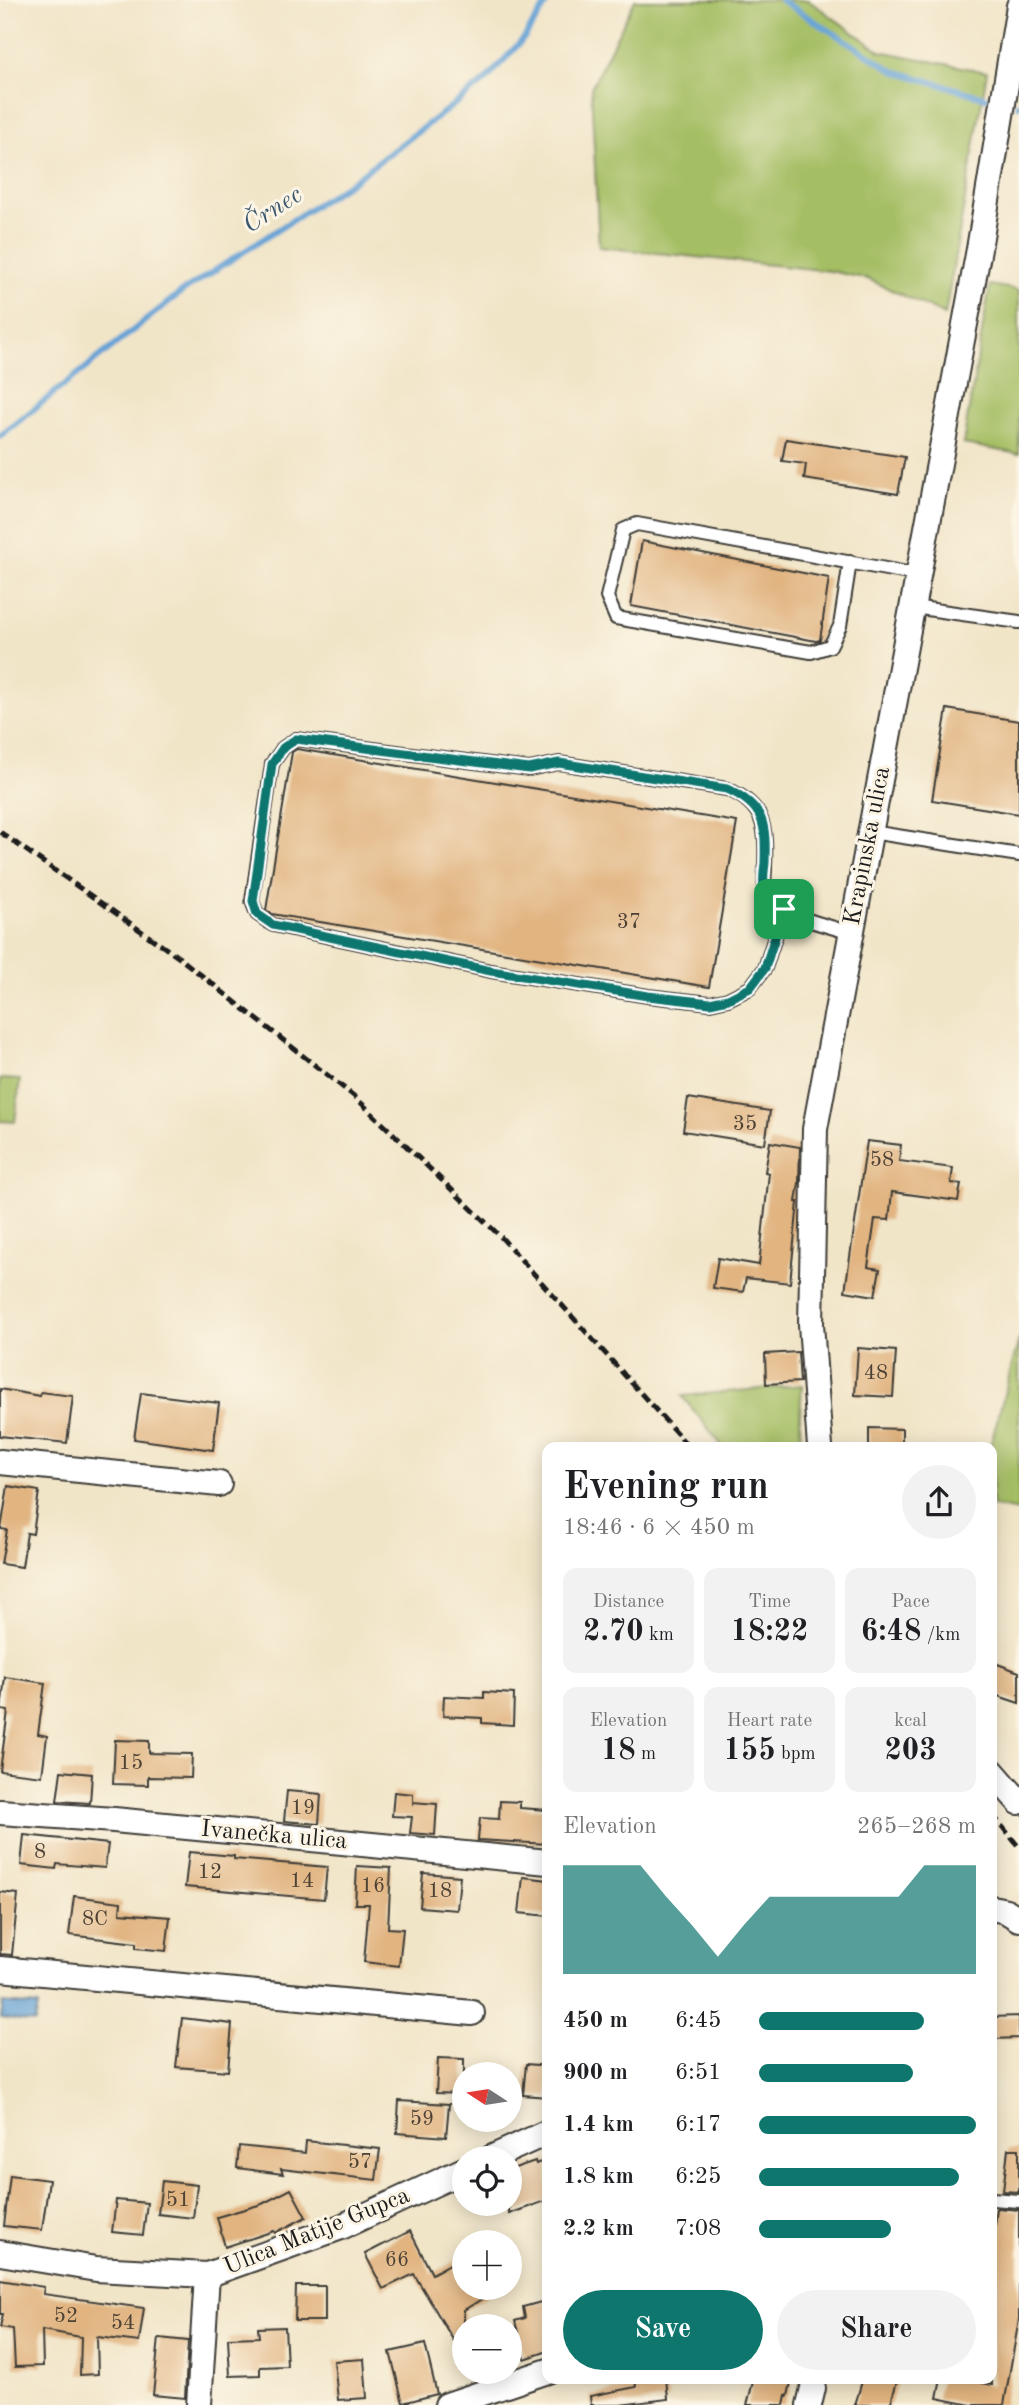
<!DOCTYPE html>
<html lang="en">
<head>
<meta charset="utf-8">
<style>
  body { margin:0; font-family:"Old Standard TT",serif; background:#f2f2f2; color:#202124; height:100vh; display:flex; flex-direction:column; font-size:26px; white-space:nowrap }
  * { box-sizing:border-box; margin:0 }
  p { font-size:23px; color:#757577 }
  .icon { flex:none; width:38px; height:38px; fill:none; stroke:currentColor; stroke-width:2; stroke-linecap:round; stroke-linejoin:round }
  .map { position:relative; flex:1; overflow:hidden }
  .sheet { position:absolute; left:542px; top:1442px; width:455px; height:942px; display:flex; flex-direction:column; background:#fff; border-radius:14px; box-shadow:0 4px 18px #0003 }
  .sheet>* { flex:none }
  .needle { width:46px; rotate:282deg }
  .tools { position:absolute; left:452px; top:2062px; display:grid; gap:14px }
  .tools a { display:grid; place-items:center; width:70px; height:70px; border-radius:50%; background:#fff; box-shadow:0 4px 18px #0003; font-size:35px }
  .pin { position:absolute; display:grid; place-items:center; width:60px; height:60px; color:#fff; margin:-30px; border-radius:14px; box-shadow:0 4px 10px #0006 }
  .round { display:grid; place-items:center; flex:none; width:74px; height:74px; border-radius:37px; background:#f2f2f2 }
  .overview { display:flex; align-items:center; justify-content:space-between; height:119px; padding:0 21px }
  h1 { font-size:38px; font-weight:800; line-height:52px }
  .stats { display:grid; grid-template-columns:repeat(3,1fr); gap:10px; height:119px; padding:7px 21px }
  .stats div { display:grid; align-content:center; border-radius:14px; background:#f2f2f2; text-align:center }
  .stats b { font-size:30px; font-weight:800 }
  .stats small { font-size:19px; font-weight:400 }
  .stats p { font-size:19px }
  .chart { height:196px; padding:14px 21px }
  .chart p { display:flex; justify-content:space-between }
  .chart svg { width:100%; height:126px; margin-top:7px; fill:#0f766e; opacity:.7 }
  .cta { display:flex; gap:14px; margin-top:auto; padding:14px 21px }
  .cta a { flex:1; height:80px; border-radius:42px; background:#0f766e; color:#fff; font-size:28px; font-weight:800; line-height:80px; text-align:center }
  .cta a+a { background:#f2f2f2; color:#202124 }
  ul { padding:0 21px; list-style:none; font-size:23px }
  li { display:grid; grid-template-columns:112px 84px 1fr; align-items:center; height:52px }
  li i { height:18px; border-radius:9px; background:#0f766e }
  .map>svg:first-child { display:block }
</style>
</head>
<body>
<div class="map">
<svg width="1019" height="2405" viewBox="0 0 1019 2405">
  <rect width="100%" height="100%" fill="#fcf5e5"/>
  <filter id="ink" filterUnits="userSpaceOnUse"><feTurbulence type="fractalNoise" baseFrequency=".0143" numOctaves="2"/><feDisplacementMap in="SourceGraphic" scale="14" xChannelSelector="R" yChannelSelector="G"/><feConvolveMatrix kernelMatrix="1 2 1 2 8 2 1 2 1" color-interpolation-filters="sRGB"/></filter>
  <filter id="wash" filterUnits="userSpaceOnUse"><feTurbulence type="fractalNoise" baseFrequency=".00686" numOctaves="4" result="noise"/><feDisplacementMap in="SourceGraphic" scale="28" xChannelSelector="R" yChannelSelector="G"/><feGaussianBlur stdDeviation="1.57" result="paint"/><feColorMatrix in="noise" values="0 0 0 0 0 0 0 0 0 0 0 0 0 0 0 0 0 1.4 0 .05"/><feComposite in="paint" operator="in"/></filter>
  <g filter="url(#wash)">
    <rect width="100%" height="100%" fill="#f1e5c8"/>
    <g fill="#a4be64" stroke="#606d40" stroke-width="2">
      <polygon points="635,0 808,0 880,51 987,72 945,315 868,279 830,271 599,247 591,88"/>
      <polygon points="990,285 1019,290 1019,454 963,444"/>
      <polygon points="0,1079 20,1080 15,1122 0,1121"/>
      <polygon points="1019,1339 1019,1511 992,1506 992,1447 990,1447"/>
      <polygon points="802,1385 800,1417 801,1447 723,1447 682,1396"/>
    </g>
    <polygon fill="#64a1d5" stroke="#405e78" stroke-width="2" points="3,2003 38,2006 35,2023 1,2018"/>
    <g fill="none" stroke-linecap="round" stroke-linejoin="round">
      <g stroke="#64a1d5" stroke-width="6">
        <polyline points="781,0 894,71 987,98"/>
        <polyline points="1018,105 1019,105"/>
        <polyline points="0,436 180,293 350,183 485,81 524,38 549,0"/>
      </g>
    </g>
    <g id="blocks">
      <g fill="#e1b480">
        <polygon points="786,439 905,457 898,494 804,479 806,464 782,461"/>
        <polygon points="642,541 829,578 820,640 816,641 631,606"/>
        <polygon points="947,709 1019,721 1019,814 932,800"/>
        <polygon points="297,749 737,822 709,987 272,914 266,910 292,752"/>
        <polygon points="688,1098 770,1111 765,1144 683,1131"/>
        <polygon points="867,1141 901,1145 899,1161 953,1168 951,1183 961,1184 958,1201 892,1192 889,1220 875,1219 868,1267 880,1269 875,1296 845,1291"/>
        <polygon points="770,1142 800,1147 799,1183 796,1202 798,1202 790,1283 746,1278 743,1292 713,1288 718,1258 759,1265 769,1173 765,1172"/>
        <polygon points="858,1348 896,1351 893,1397 855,1395"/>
        <polygon points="798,1352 800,1382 766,1384 765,1354"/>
        <polygon points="0,1389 40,1396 41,1392 73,1396 67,1443 0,1436"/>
        <polygon points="141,1393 219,1403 213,1450 134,1439"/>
        <polygon points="869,1428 902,1429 902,1447 869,1447"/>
        <polygon points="8,1486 39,1491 33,1534 27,1533 22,1567 1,1564 7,1530 1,1529"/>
        <polygon points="992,1662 1019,1672 1019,1703 992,1694"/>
        <polygon points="5,1677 45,1683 38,1734 47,1736 42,1776 0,1771 8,1711 1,1710"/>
        <polygon points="484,1692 514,1694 513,1725 482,1723 482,1718 443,1716 444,1696 484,1698"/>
        <polygon points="115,1740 149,1741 149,1753 192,1754 191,1778 148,1777 148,1785 113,1784"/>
        <polygon points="61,1771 92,1774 90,1803 57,1801"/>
        <polygon points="287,1791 321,1794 319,1824 284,1821"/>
        <polygon points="394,1792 413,1794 413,1806 413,1802 437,1804 435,1835 410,1833 412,1817 392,1816"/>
        <polygon points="500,1801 520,1802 520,1808 548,1810 548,1844 478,1840 480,1818 499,1819"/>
        <polygon points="24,1835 108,1844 105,1868 57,1864 56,1869 21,1865"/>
        <polygon points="189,1852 234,1856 234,1859 327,1867 324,1899 185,1887"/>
        <polygon points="357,1866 391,1868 388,1928 403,1929 399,1966 364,1962 369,1904 355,1904"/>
        <polygon points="423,1873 460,1876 457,1910 420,1907"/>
        <polygon points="523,1877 548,1880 548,1916 519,1913"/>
        <polygon points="0,1892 18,1894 12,1955 0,1954"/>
        <polygon points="74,1896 121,1902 120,1913 170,1917 166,1951 136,1948 136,1943 69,1935"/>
        <polygon points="1019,2016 1019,2038 992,2039 992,2017"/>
        <polygon points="182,2018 232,2024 228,2071 176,2067"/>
        <polygon points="438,2058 464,2059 464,2094 436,2093"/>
        <polygon points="526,2064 548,2066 548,2097 523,2095"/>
        <polygon points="399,2101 449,2104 446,2137 397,2133"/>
        <polygon points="306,2141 380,2149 376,2180 281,2169 283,2174 237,2168 239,2146 305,2153"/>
        <polygon points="1008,2149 1019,2149 1019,2192 1003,2191"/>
        <polygon points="548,2159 548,2200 509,2214 509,2170 535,2161 536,2164"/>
        <polygon points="10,2175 49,2180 42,2230 4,2226"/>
        <polygon points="162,2181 197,2185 193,2218 158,2214"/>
        <polygon points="291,2189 306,2217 275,2233 274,2231 225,2247 217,2217 262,2204"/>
        <polygon points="116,2200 147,2203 143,2235 112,2232"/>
        <polygon points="997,2208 1019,2210 1019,2319 1004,2405 971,2405 937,2398 941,2378 960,2378 992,2385 992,2252"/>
        <polygon points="410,2231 432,2274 464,2256 464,2287 501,2287 464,2310 464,2358 414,2274 383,2289 365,2254"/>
        <polygon points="0,2280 44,2287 43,2294 144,2308 139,2342 97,2337 98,2374 80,2375 81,2337 42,2330 43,2366 15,2367 13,2329 0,2327 3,2314 0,2314"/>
        <polygon points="296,2286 325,2286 325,2321 295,2321"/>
        <polygon points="548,2300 548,2351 525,2359 515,2321 525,2318 523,2307"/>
        <polygon points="285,2327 287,2366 260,2367 260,2375 230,2376 228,2338 259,2337 258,2328"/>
        <polygon points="159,2338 188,2341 185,2398 153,2395"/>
        <polygon points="425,2344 437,2394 403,2403 390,2352"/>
        <polygon points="364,2359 367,2398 338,2400 334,2361"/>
        <polygon points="635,2378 666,2378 668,2399 620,2405 591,2405 590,2396 636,2387"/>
        <polygon points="754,2378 792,2378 788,2396 786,2395 784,2405 747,2405"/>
        <polygon points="863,2378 898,2378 890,2405 855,2405"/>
      </g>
    </g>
  </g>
  <g filter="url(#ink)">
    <use href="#blocks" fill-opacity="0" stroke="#3c3a36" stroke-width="2"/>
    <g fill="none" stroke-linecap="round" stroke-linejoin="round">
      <g stroke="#3c3a36" stroke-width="16">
        <g id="lane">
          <polyline points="850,562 840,626 830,646 811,652 616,618 607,597 623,530 637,524 919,575"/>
          <polyline points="913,607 1019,622"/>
          <polyline points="871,832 1019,855"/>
          <path d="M784,909L765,968L750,988L728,999L710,1003L648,996L491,971L273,925L257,914L252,901L272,764L283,748L296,739L529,769L559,763L727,789C767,806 766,829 765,869C764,881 763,890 772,899C792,919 825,925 852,933"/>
          <polyline points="992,2199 1019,2201"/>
        </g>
      </g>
      <g stroke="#3c3a36" stroke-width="28">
        <g id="street">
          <polyline points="820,1447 811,1324 815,1129 979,249 1019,6"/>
          <polyline points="0,1462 219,1484"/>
          <polyline points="992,1771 1019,1802"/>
          <polyline points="0,1812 114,1820 548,1862"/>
          <polyline points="992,1908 1006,1911 1019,1919"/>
          <polyline points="0,1969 472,2013"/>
          <polyline points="491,2158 548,2132"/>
          <polyline points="0,2253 96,2269 207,2275 341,2227 464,2170"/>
          <polyline points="199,2405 207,2275"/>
          <polyline points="447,2405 548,2371"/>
          <polyline points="809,2405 813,2388"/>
        </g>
      </g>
      <use href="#lane" stroke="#fff" stroke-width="12"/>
      <use href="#street" stroke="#fff" stroke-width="24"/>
      <g stroke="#1c1c1c" stroke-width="5" stroke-dasharray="10 5" stroke-linecap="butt">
        <polyline points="0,832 181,959 355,1097 500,1236 689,1447"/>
        <polyline points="992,1814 1019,1847"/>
      </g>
    </g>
  </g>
  <g fill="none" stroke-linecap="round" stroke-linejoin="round" filter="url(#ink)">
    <g stroke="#fff" stroke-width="14">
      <path id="route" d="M296,739L529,769L559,763L727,789C765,806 766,824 765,863C764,872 762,883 765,890C769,899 777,903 784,909L765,968L750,988L728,999L710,1003L648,996L491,971L273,925L257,914L253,901L272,764L283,748Z"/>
    </g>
    <use href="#route" stroke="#0f766e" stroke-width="9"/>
  </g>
  <g text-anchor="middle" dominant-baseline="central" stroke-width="6" stroke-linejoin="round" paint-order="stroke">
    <g font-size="21" fill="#4d4235">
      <text x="629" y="922">37</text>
      <text x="745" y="1124">35</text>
      <text x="882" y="1160">58</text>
      <text x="876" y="1373">48</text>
      <text x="131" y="1763">15</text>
      <text x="303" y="1808">19</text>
      <text x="40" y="1852">8</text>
      <text x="210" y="1872">12</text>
      <text x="302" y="1881">14</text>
      <text x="373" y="1886">16</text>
      <text x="440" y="1891">18</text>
      <text x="95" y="1919">8C</text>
      <text x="422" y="2119">59</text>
      <text x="360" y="2162">57</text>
      <text x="178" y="2200">51</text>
      <text x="397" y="2260">66</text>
      <text x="66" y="2316">52</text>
      <text x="123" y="2323">54</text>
    </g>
    <g font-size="24" fill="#1c1c1c" stroke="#fcf5e5">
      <text transform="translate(868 846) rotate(-79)">Krapinska ulica</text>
      <text transform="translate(274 1836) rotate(5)">Ivanečka ulica</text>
      <text transform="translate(317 2232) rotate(-22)">Ulica Matije Gupca</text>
    </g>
    <g font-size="26" font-style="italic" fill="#3c586f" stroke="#fcf5e5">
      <text transform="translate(273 210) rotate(-33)">Črnec</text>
    </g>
  </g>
</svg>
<div class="tools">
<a><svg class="needle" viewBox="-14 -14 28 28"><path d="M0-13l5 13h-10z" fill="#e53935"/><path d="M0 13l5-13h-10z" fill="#757577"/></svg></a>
<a><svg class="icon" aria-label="locate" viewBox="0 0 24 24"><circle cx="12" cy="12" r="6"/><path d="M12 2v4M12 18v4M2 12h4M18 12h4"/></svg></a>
<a>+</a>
<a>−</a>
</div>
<div class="pin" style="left:784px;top:909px;background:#1e9e55"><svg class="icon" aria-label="arrive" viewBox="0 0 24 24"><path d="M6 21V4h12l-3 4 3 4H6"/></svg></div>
<section class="sheet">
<div class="overview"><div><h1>Evening run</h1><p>18:46 · 6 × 450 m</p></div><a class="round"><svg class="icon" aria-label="share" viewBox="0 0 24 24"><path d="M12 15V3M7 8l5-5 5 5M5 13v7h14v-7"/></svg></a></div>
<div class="stats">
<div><p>Distance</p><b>2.70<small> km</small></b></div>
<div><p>Time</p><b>18:22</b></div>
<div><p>Pace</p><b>6:48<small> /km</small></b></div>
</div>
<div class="stats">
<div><p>Elevation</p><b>18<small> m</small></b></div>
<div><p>Heart rate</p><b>155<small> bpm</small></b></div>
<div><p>kcal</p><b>203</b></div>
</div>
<div class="chart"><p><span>Elevation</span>265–268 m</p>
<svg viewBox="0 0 160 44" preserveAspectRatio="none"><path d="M0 44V6L10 6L20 6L30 6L40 17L50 27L60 38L70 27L80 17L90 17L100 17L110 17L120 17L130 17L140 6L150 6L160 6V44z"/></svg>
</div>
<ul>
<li><b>450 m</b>6:45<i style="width:76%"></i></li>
<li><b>900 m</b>6:51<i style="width:71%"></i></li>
<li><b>1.4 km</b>6:17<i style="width:100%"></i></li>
<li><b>1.8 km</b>6:25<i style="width:92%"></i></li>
<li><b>2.2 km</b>7:08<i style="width:61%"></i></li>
</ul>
<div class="cta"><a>Save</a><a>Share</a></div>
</section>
</div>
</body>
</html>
